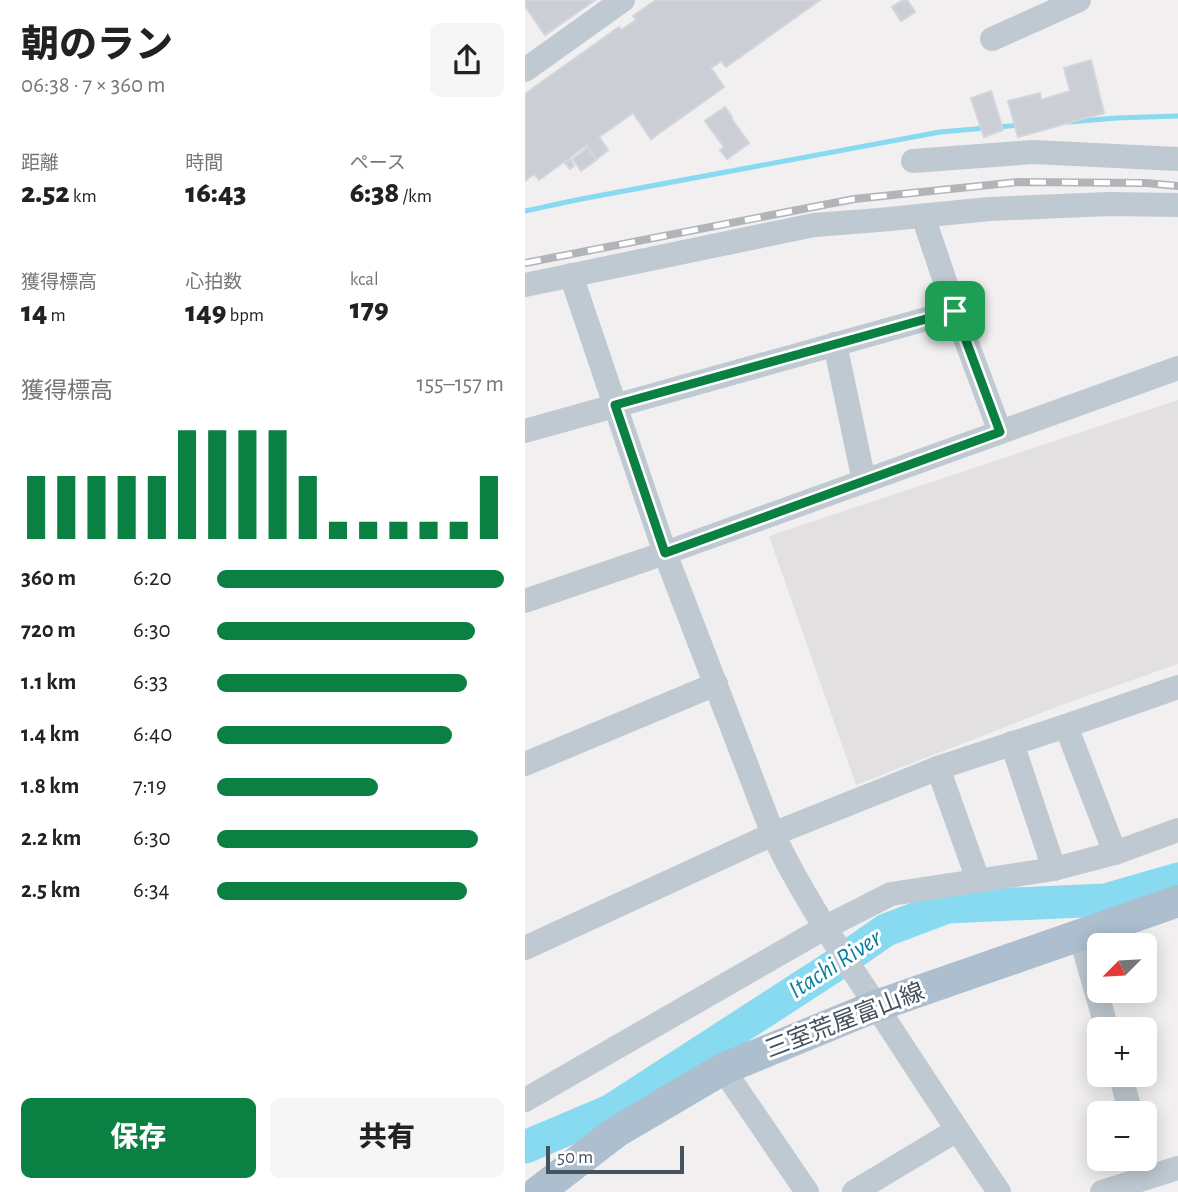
<!DOCTYPE html>
<html lang="ja">
<head>
<meta charset="utf-8">
<style>
  body { margin:0; font-family:"Alegreya Sans","Noto Sans JP",sans-serif; background:#f6f6f6; color:#222; height:100vh; display:flex; flex-direction:column; font-size:26px; white-space:nowrap }
  * { box-sizing:border-box; margin:0 }
  p { font-size:23px; color:#767676 }
  .icon { flex:none; width:38px; height:38px; fill:none; stroke:currentColor; stroke-width:2; stroke-linecap:round; stroke-linejoin:round }
  .map { position:relative; flex:1; overflow:hidden }
  .panel { display:flex; flex-direction:column; background:#fff; width:525px }
  .panel>* { flex:none }
  .needle { width:46px; rotate:246deg }
  .fabs { position:absolute; left:562px; top:933px; display:grid; gap:14px }
  .fabs a { display:grid; place-items:center; width:70px; height:70px; border-radius:10px; background:#fff; box-shadow:0 4px 18px #0003; font-size:35px }
  .scale { position:absolute; left:21px; bottom:18px; width:138px; box-sizing:border-box; padding-left:7px; border:4px solid #46525d; border-top:0; font-size:19px; line-height:24px; white-space:nowrap; color:#46525d; -webkit-text-stroke:5px #fff; paint-order:stroke }
  .pin { position:absolute; display:grid; place-items:center; width:60px; height:60px; color:#fff; margin:-30px; border-radius:14px; box-shadow:0 4px 10px #0006 }
  .round { display:grid; place-items:center; flex:none; width:74px; height:74px; border-radius:10px; background:#f6f6f6 }
  .summary { display:flex; align-items:center; justify-content:space-between; height:119px; padding:0 21px }
  h1 { font-size:38px; font-weight:800; line-height:52px }
  .figures { display:grid; grid-template-columns:repeat(3,1fr); gap:10px; height:119px; padding:7px 21px }
  .figures div { display:grid; align-content:center }
  .figures b { font-size:30px; font-weight:800 }
  .figures small { font-size:19px; font-weight:400 }
  .figures p { font-size:19px }
  .chart { height:196px; padding:14px 21px }
  .chart p { display:flex; justify-content:space-between }
  .chart svg { width:100%; height:126px; margin-top:7px; stroke:#0b8043; stroke-width:6 }
  .button { display:flex; gap:14px; margin-top:auto; padding:14px 21px }
  .button a { flex:1; height:80px; border-radius:10px; background:#0b8043; color:#fff; font-size:28px; font-weight:800; line-height:80px; text-align:center }
  .button a+a { background:#f6f6f6; color:#222 }
  ul { padding:0 21px; list-style:none; font-size:23px }
  li { display:grid; grid-template-columns:112px 84px 1fr; align-items:center; height:52px }
  li i { height:18px; border-radius:9px; background:#0b8043 }
  main { display:flex; flex:1; min-height:0 }
  .map>svg:first-child { display:block }
</style>
</head>
<body>
<main>
<section class="panel">
<div class="summary"><div><h1>朝のラン</h1><p>06:38 · 7 × 360 m</p></div><a class="round"><svg class="icon" aria-label="share" viewBox="0 0 24 24"><path d="M12 15V3M7 8l5-5 5 5M5 13v7h14v-7"/></svg></a></div>
<div class="figures">
<div><p>距離</p><b>2.52<small> km</small></b></div>
<div><p>時間</p><b>16:43</b></div>
<div><p>ペース</p><b>6:38<small> /km</small></b></div>
</div>
<div class="figures">
<div><p>獲得標高</p><b>14<small> m</small></b></div>
<div><p>心拍数</p><b>149<small> bpm</small></b></div>
<div><p>kcal</p><b>179</b></div>
</div>
<div class="chart"><p><span>獲得標高</span>155–157 m</p>
<svg viewBox="0 0 160 44" preserveAspectRatio="none"><path d="M5 44V22M15 44V22M25 44V22M35 44V22M45 44V22M55 44V6M65 44V6M75 44V6M85 44V6M95 44V22M105 44V38M115 44V38M125 44V38M135 44V38M145 44V38M155 44V22"/></svg>
</div>
<ul>
<li><b>360 m</b>6:20<i style="width:100%"></i></li>
<li><b>720 m</b>6:30<i style="width:90%"></i></li>
<li><b>1.1 km</b>6:33<i style="width:87%"></i></li>
<li><b>1.4 km</b>6:40<i style="width:82%"></i></li>
<li><b>1.8 km</b>7:19<i style="width:56%"></i></li>
<li><b>2.2 km</b>6:30<i style="width:91%"></i></li>
<li><b>2.5 km</b>6:34<i style="width:87%"></i></li>
</ul>
<div class="button"><a>保存</a><a>共有</a></div>
</section>
<div class="map">
<svg width="653" height="1192" viewBox="0 0 653 1192">
  <rect width="100%" height="100%" fill="#f1efef"/>
  <polygon fill="#e2e0e1" points="653,400 653,664 539,704 331,785 244,536"/>
  <g fill="none" stroke-linecap="round" stroke-linejoin="round">
    <g stroke="#87daef" stroke-width="5">
      <polyline points="544,122 591,118 653,116"/>
      <polyline points="471,127 496,125"/>
      <polyline points="0,211 51,200 415,132 461,128"/>
    </g>
    <polyline stroke="#87daef" stroke-width="33" points="0,1147 85,1111 309,966 361,930 422,907 580,900 653,879"/>
  </g>
  <g fill="#cbced4" stroke="#d2d5db" stroke-width="2">
    <polygon points="0,0 70,0 20,35 0,6"/>
    <polygon points="131,0 295,0 201,67 196,61 186,68 199,87 126,139 108,113 74,137 83,150 72,159 62,145 14,180 9,174 0,181 0,94 94,27 96,30 111,20 108,16"/>
    <polygon points="378,0 382,0 390,12 376,21 367,7"/>
    <polygon points="566,60 579,113 493,137 483,101 515,93 516,100 545,91 539,68"/>
    <polygon points="466,91 478,130 459,137 446,98"/>
    <polygon points="200,107 207,117 206,118 224,143 202,159 195,150 199,147 180,121"/>
    <polygon points="62,148 71,160 56,171 48,159"/>
    <polygon points="45,159 49,166 45,169 40,163"/>
  </g>
  <g fill="none" stroke-linecap="round" stroke-linejoin="round">
    <g stroke="#bfc9d1" stroke-width="24">
      <polyline points="467,39 554,0"/>
      <polyline points="0,70 98,0"/>
      <polyline points="388,161 508,152 653,159"/>
      <polyline points="398,216 430,311 475,432"/>
      <path d="M46,275L140,553L248,834C275,891 310,943 344,995C387,1061 430,1127 474,1192"/>
      <polyline points="0,285 289,225 354,220 464,209 584,204 653,205"/>
      <polyline points="310,344 339,481"/>
      <polyline points="0,431 430,311"/>
      <polyline points="0,601 140,553 653,368"/>
      <polyline points="541,726 590,853"/>
      <polyline points="487,743 529,869"/>
      <polyline points="0,764 191,684"/>
      <polyline points="413,768 453,880"/>
      <polyline points="555,935 582,1029"/>
      <polyline points="0,948 248,834 413,768 541,726 653,687"/>
      <polyline points="198,1069 282,1192"/>
      <polyline points="595,1074 606,1113"/>
      <polyline points="0,1100 301,927 366,894 529,869 590,853 653,830"/>
      <polyline points="329,1192 432,1130"/>
      <polyline points="577,1192 653,1168"/>
    </g>
    <polyline stroke="#adbecf" stroke-width="32" points="13,1192 91,1132 198,1069 351,1006 653,901"/>
    <g stroke="#b1b4b9" stroke-width="8">
      <polyline id="rail" points="0,263 329,199 494,182 621,183 653,186"/>
    </g>
    <use href="#rail" stroke="#fff" stroke-width="5" stroke-dasharray="16" stroke-linecap="butt"/>
  </g>
  <g fill="none" stroke-linecap="round" stroke-linejoin="round">
    <g stroke="#fff" stroke-width="14">
      <polygon id="route" points="430,311 475,432 140,553 90,405"/>
    </g>
    <use href="#route" stroke="#0b8043" stroke-width="9"/>
  </g>
  <g text-anchor="middle" dominant-baseline="central" stroke-width="6" stroke-linejoin="round" paint-order="stroke">
    <g font-size="24" fill="#46525d" stroke="#fff">
      <text transform="translate(320 1021) rotate(-21)">三室荒屋富山線</text>
    </g>
    <g font-size="26" font-style="italic" fill="#08809f" stroke="#fff">
      <text transform="translate(310 964) rotate(-33)">Itachi River</text>
    </g>
  </g>
</svg>
<div class="fabs">
<a><svg class="needle" viewBox="-14 -14 28 28"><path d="M0-13l5 13h-10z" fill="#e53935"/><path d="M0 13l5-13h-10z" fill="#767676"/></svg></a>
<a>+</a>
<a>−</a>
</div>
<div class="scale">50 m</div>
<div class="pin" style="left:430px;top:311px;background:#1e9e55"><svg class="icon" aria-label="arrive" viewBox="0 0 24 24"><path d="M6 21V4h12l-3 4 3 4H6"/></svg></div>
</div>
</main>
</body>
</html>
